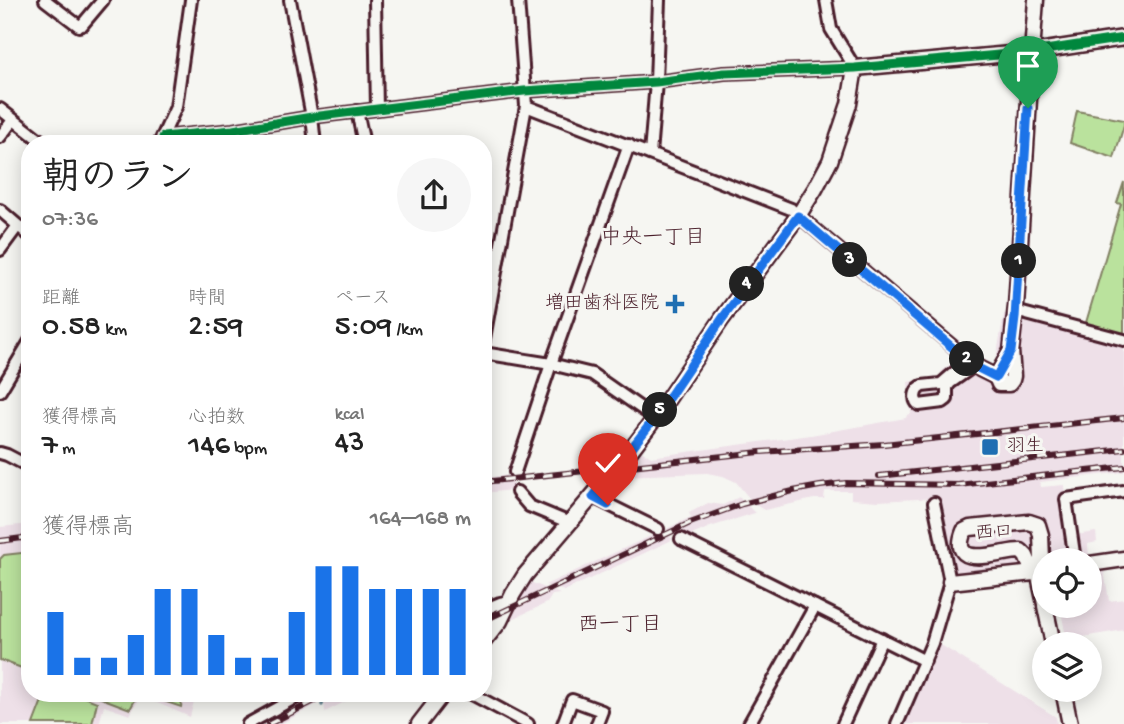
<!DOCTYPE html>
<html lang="ja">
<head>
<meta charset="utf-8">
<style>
  body { margin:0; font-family:"Gochi Hand","Klee One",sans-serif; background:#f6f6f6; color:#222; height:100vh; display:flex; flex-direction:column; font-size:26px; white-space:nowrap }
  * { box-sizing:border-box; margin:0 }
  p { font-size:23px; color:#767676 }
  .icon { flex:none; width:38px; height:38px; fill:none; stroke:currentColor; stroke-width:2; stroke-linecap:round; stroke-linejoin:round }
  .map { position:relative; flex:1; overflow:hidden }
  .side { position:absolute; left:21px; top:135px; width:471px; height:567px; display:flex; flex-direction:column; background:#fff; border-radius:28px; box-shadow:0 4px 18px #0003 }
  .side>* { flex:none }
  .controls { position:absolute; left:1032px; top:548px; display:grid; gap:14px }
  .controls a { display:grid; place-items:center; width:70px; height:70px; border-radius:50%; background:#fff; box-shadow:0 4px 18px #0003; font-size:35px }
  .pin { position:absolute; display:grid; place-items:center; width:60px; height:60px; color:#fff; margin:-72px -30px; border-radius:50% 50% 50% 0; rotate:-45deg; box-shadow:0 0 7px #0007 }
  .pin .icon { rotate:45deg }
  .km { position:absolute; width:35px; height:35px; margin:-18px; border-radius:50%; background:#222; color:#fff; font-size:19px; line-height:35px; text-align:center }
  .round { display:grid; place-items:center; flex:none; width:74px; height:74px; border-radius:37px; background:#f6f6f6 }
  .headline { display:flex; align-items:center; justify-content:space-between; height:119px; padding:0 21px }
  h1 { font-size:38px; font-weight:600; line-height:52px }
  .figures { display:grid; grid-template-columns:repeat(3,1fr); gap:10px; height:119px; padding:7px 21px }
  .figures div { display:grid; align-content:center }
  .figures b { font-size:30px; font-weight:600 }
  .figures small { font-size:19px; font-weight:400 }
  .figures p { font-size:19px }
  .chart { height:196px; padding:14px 21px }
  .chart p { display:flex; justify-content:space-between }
  .chart svg { width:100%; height:126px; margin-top:7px; stroke:#1a73e8; stroke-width:6 }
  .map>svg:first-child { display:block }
</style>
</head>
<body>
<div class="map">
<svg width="1124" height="724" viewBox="0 0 1124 724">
  <rect width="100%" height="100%" fill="#f6f6f2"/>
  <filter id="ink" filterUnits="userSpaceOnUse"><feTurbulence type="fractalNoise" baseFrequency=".0143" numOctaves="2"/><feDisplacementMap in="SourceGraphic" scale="14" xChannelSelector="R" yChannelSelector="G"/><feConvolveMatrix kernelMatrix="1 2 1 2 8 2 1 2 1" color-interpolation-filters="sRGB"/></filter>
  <g filter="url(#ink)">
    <g fill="#eee0e8">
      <polygon points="1004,314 1032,319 1124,343 1124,472 1040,482 1041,487 1064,485 1065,495 1061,498 1069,558 1045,560 1045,562 954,574 951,571 938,498 878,501 851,499 851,491 825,491 824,499 814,499 764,510 754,504 736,482 723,476 707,473 621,476 641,451 651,457 811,435 906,418 907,415 911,414 908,382 940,376 941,372 958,358 983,376 989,365 995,365"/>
      <polygon points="511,475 513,477 513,490 483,493 483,478"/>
      <polygon points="739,497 755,513 710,527 685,538 666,529 691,517 689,513 708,503 723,505"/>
      <polygon points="30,524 30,693 196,693 190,717 141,696 130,715 104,706 99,724 0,724 0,527"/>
      <polygon points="659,532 674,539 564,591 545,585"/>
      <polygon points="1096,532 1097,542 1088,544 1089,557 1083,558 1078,555 1075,535"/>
      <polygon points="1104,570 1109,601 1124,599 1124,630 1071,639 1066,637 1060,606 1090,606 1090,572"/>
      <polygon points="530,582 560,594 552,595 547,603 506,622 527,583"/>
      <polygon points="936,642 1056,717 1057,724 900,724"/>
      <polygon points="316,693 362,693 325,712 324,700 281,724 258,724"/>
    </g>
    <g fill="#bae29d" stroke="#828064" stroke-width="2">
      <polygon points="1077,111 1124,120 1124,125 1114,158 1070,143"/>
      <polygon points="1124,182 1124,337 1085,326 1121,204 1117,203"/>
      <polygon points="30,552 30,671 0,660 0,559 4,555"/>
      <polygon points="45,693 74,693 97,702 92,724 33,724"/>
      <polygon points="88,693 139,693 130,709"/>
      <polygon points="140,693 183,693 181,707"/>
    </g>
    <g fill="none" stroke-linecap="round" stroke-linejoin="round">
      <polyline stroke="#6a8896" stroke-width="3.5" points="322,705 323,699"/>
      <g stroke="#4a1f2b" stroke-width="16">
        <g id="street">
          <polyline points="45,0 79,26 82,25 103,0"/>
          <polyline points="290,0 312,117 315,144"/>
          <polyline points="375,0 377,109"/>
          <path d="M526,106L791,209L969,360L941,384L922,386L918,389C914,394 914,401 919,405L943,402L947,399V387L950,383L974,366"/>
          <polyline points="0,109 45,144"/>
          <polyline points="357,111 364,144"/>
          <polyline points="0,137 13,120"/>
          <polyline points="163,137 233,130 312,117 524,91 656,82 724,73 855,68 831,29 826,0"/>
          <polyline points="159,144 176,107 191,0"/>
          <polyline points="650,154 656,82 659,0"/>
          <polyline points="0,210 30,236"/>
          <polyline points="0,250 17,227"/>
          <polyline points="1015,311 1124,340"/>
          <polyline points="483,344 526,106 518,0"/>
          <polyline points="483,353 551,364 592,374 655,418"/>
          <polyline points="0,391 30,341"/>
          <polyline points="0,453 7,455 30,467"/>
          <polyline points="515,472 551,364 629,145"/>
          <polyline points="517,492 529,506 570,523"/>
          <polyline points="593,497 658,529"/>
          <polyline points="681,539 925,661"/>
          <polyline points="1075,560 1066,499 1124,491"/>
          <polyline points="483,610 500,603 510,601"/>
          <polyline points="470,693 528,724"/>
          <polyline points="248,724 304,693"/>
          <polyline points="563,724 572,700 602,711 597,724"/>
          <polyline points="749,724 815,606"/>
          <polyline points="843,724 882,639"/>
          <polyline points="897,724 932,643 950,582 934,503"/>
        </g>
      </g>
      <g stroke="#4a1f2b" stroke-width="19">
        <g id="secondary">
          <polyline points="1011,351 996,377 999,384 1009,384 1012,380 1013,376 1011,351 1016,306 1032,52 1036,0"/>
          <polyline points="969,360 980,369 996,377"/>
          <polyline points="1090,564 1124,559"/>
          <path d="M1038,572L1029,563L1026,556L1021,551C1004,550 947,573 964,531L970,528L1029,522L1038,525L1041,535L1042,559L1038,572L1045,604"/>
          <polyline points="950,582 1043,572"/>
          <polyline points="1045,606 1053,644"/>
          <polyline points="483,642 500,621 513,594 525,575 624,459 655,418 722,319 798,216 815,189 830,161 849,104 855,68 1032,52 1124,38"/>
          <polyline points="1063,690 1070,724"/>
          <polyline points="419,724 443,693"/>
        </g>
      </g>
      <use href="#street" stroke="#f6f6f2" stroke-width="10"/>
      <use href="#secondary" stroke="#f6f6f2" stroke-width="14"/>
      <g stroke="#4a1f2b" stroke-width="6">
        <g id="rail">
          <polyline points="879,476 1124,449"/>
          <polyline points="483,482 760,452 884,444 1124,418"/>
          <polyline points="0,541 30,537"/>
          <polyline points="483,621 690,523 742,504 793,491 820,486 846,483 958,485 1124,467"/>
          <polyline points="269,724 330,693"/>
        </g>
      </g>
      <use href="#rail" stroke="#f6f6f2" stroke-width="3.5" stroke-dasharray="10" stroke-linecap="butt"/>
      <g stroke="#f6f6f2" stroke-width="13">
        <g id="cycleway">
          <polyline points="163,137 233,130 312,117 524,91 656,82 724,73 855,68 1032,52 1124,38"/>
          <polyline points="1011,351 1016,306 1032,52"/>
        </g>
      </g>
      <use href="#cycleway" stroke="#00873e" stroke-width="9"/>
    </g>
  </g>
  <g fill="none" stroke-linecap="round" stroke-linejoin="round" filter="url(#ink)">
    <g stroke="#fff" stroke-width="14">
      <polyline id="route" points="608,505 593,497 655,418 722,319 798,216 974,366 996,377 1011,351 1015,318 1028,108"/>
    </g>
    <use href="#route" stroke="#1a73e8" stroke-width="9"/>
  </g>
  <g fill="#1f6fb2" stroke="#f6f6f2" stroke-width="2.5">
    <path d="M671.5 293.5h7v7h7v7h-7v7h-7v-7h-7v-7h7z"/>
    <rect x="981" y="438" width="18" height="18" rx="3.5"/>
  </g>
  <g text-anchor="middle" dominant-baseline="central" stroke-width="6" stroke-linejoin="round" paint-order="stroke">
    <g font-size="19" fill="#4a1f2b" stroke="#f6f6f2" text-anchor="end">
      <text x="659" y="304">増田歯科医院</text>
      <text x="1006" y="447" text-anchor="start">羽生</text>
    </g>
    <g font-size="19" fill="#4a1f2b" stroke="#f6f6f2">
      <text transform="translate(994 534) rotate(-3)">西口</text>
    </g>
    <g font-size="21" fill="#4a1f2b" stroke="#f6f6f2">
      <text x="653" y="239">中央一丁目</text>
      <text x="620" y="626">西一丁目</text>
    </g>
  </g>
</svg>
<div class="controls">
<a><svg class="icon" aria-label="locate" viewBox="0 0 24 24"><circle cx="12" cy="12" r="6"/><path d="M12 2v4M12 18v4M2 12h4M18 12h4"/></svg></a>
<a><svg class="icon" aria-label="layers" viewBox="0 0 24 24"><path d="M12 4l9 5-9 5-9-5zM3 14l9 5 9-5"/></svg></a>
</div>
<div class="pin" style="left:1028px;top:108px;background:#1e9e55"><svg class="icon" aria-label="arrive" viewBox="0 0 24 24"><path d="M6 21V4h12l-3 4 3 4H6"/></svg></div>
<div class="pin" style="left:608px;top:505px;background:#d93025"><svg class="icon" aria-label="check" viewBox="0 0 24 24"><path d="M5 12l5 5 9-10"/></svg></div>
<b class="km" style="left:1019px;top:261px">1</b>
<b class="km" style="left:967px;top:359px">2</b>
<b class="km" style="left:850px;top:260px">3</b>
<b class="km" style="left:747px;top:284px">4</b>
<b class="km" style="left:660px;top:410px">5</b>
<section class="side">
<div class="headline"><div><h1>朝のラン</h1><p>07:36</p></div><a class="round"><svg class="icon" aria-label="share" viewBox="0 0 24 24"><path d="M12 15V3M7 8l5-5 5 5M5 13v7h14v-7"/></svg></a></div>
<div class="figures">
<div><p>距離</p><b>0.58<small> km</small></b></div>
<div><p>時間</p><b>2:59</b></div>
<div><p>ペース</p><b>5:09<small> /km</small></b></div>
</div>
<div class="figures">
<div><p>獲得標高</p><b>7<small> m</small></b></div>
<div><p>心拍数</p><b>146<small> bpm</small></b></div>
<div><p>kcal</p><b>43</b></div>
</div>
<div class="chart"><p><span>獲得標高</span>164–168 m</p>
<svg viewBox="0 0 160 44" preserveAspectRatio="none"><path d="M5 44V22M15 44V38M25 44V38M35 44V30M45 44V14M55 44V14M65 44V30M75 44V38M85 44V38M95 44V22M105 44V6M115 44V6M125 44V14M135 44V14M145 44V14M155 44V14"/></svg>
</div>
</section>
</div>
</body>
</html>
